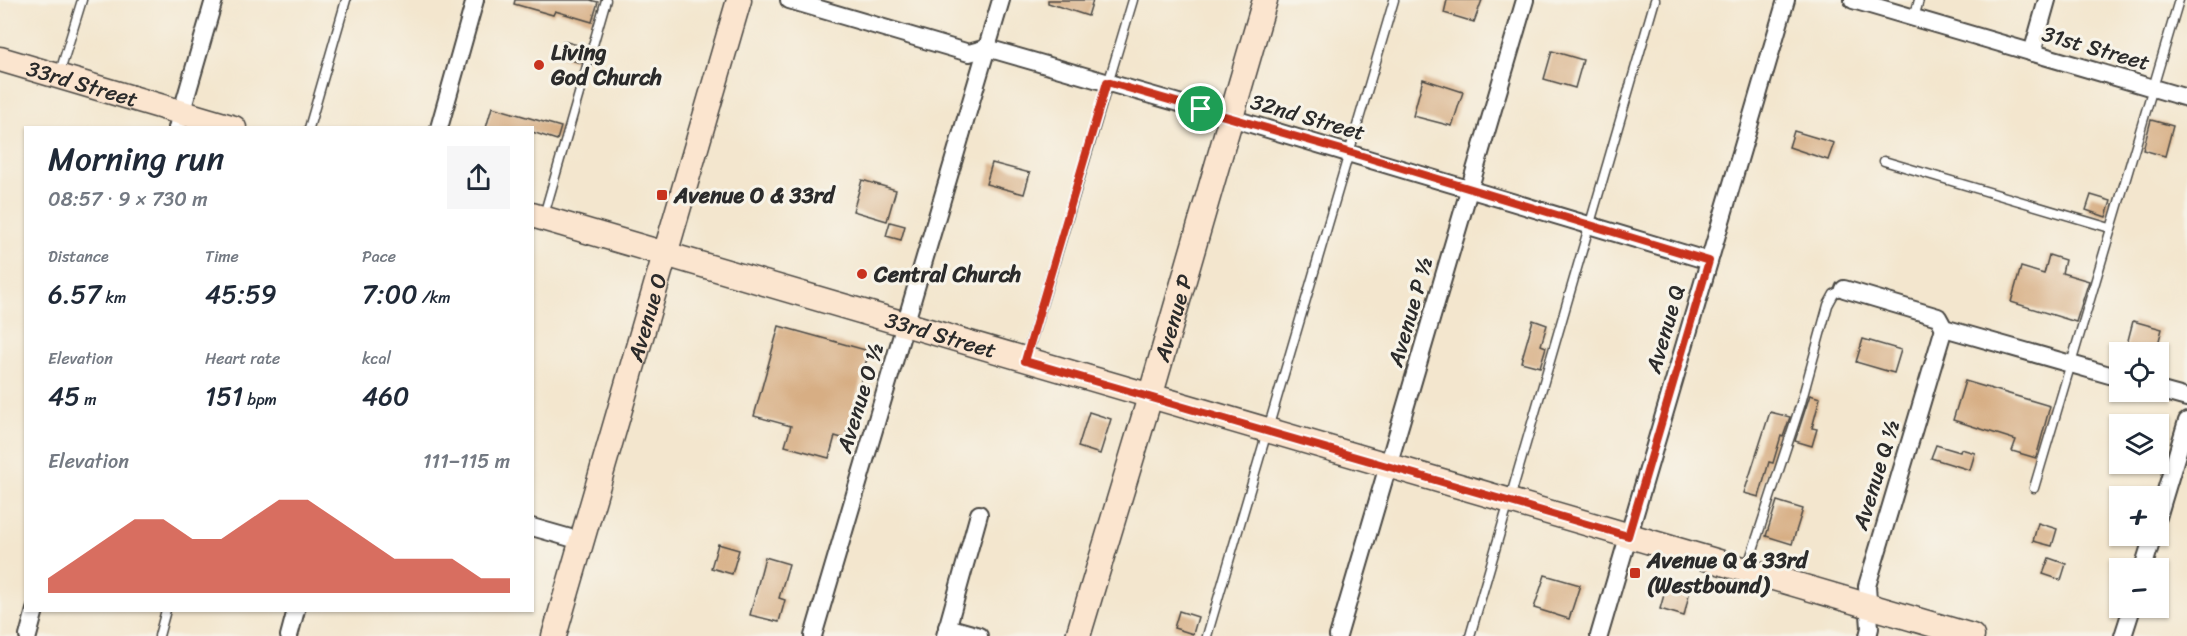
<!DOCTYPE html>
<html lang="en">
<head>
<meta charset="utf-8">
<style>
  body { margin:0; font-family:Sriracha,sans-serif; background:#f6f6f7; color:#1f2937; height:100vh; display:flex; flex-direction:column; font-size:22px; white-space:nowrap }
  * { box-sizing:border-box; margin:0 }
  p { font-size:20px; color:#747a83 }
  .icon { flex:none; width:33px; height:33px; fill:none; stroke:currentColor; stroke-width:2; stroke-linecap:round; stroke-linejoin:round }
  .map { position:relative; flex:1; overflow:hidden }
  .sheet { position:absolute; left:24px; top:126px; width:510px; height:486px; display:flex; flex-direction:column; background:#fff; border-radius:0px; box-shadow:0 2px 4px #0004 }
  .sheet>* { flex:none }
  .fabs { position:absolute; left:2109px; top:342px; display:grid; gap:12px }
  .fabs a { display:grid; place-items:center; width:60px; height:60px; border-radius:0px; background:#fff; box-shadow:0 2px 4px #0004; font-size:30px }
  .pin { position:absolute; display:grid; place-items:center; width:51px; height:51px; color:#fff; margin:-26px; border:3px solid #fff; border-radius:50%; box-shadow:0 2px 6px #0007 }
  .round { display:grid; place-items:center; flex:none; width:63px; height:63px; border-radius:0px; background:#f6f6f7 }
  .headline { display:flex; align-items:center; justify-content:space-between; height:102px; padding:0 24px }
  h1 { font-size:33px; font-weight:600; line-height:45px }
  .metrics { display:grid; grid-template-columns:repeat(3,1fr); gap:9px; height:102px; padding:6px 24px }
  .metrics div { display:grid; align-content:center }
  .metrics b { font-size:26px; font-weight:600 }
  .metrics small { font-size:16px; font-weight:400 }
  .metrics p { font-size:16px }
  .chart { height:168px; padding:12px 24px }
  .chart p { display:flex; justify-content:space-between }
  .chart svg { width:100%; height:108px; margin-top:6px; fill:#c8321e; opacity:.7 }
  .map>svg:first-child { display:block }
</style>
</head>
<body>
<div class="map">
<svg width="2187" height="636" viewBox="0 0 2187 636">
  <rect width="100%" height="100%" fill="#f7f3e8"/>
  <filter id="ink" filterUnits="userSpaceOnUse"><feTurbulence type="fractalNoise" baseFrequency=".0167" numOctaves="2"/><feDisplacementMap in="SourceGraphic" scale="12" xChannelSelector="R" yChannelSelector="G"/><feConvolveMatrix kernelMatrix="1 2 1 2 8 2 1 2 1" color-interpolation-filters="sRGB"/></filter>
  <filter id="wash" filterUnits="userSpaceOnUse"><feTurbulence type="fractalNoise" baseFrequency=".008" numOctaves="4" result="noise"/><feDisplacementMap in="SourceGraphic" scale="24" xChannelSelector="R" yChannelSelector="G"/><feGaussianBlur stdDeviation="1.35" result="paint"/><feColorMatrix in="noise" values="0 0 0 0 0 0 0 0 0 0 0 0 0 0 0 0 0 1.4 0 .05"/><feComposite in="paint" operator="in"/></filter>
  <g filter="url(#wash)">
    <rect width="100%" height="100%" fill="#f3e6ce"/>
    <g id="blocks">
      <g fill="#d7ae84">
        <polygon points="515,0 590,0 598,2 592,22 555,11 553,15 514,4"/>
        <polygon points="1048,0 1093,0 1088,16 1048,3"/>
        <polygon points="1447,0 1482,0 1474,22 1444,13"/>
        <polygon points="563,41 585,47 581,63 558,56"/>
        <polygon points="1552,51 1583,60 1575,88 1544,79"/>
        <polygon points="1423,79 1463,92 1452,126 1413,116"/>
        <polygon points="492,107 561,127 557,140 532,132 532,128 486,128"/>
        <polygon points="2151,120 2173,126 2165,156 2143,150"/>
        <polygon points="1794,131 1834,143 1828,160 1789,147"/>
        <polygon points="992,163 1030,173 1024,194 986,184"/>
        <polygon points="862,180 896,190 887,221 853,211"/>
        <polygon points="2091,195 2111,201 2106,217 2086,210"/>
        <polygon points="890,222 905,226 901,240 886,236"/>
        <polygon points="2049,255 2065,260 2062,273 2089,281 2076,322 2011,302 2021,267 2044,274"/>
        <polygon points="1533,320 1547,325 1541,345 1546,347 1540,367 1521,362"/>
        <polygon points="2133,321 2162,329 2156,352 2125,352"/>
        <polygon points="779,326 869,351 845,439 835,436 829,458 785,446 791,426 754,416"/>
        <polygon points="1863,339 1901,350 1894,373 1856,362"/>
        <polygon points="1965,381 2050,406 2036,458 2012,451 2016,440 1953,420"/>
        <polygon points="1810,395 1820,398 1812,428 1817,429 1812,446 1795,441"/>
        <polygon points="1089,412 1111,419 1100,454 1078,447"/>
        <polygon points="1770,412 1790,417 1783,437 1781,436 1773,463 1769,462 1759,497 1744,493"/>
        <polygon points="1936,445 1960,452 1961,449 1975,453 1970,470 1931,458"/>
        <polygon points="1777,501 1803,509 1792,544 1766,536"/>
        <polygon points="2038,523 2057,529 2052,546 2033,541"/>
        <polygon points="718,544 739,550 732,574 711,568"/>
        <polygon points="765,557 789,564 779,598 785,600 779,622 750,615"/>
        <polygon points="2049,558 2066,564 2061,580 2043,574"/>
        <polygon points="1545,575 1580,585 1569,619 1534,608"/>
        <polygon points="1667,584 1690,590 1684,616 1660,609"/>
        <polygon points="1179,611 1198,617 1193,634 1174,628"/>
      </g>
    </g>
  </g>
  <g filter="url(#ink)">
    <use href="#blocks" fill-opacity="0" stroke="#494743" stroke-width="1.5"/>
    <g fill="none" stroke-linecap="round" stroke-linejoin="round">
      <g stroke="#494743" stroke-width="11">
        <g id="lane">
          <polyline points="1914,18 1919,0"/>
          <polyline points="59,75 82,0"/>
          <polyline points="309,128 346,0"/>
          <polyline points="1884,161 2110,228"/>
          <polyline points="544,215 606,0"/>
          <polyline points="1026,358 1133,0"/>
          <polyline points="2034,488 2179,0"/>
          <polyline points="1747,568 1801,403 1828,305 1834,294 1844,289"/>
          <polyline points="159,636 166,610"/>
          <polyline points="1207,636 1394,0"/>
          <polyline points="1470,636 1655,0"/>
        </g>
      </g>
      <g stroke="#494743" stroke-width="20">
        <g id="street">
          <polyline points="789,0 969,53 987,48 1231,118 1709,261"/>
          <polyline points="1853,0 2187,98"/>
          <polyline points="2032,53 2047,0"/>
          <polyline points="177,128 214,0"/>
          <polyline points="439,128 475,0"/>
          <polyline points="1844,289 1938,317 1944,328 2120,378"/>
          <polyline points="2158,390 2187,398"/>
          <polyline points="2158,517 2187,421"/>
          <polyline points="532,527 581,541"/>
          <polyline points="2143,568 2153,536"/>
          <polyline points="947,627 979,636"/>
          <polyline points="28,636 35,610"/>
          <polyline points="289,636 296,610"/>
          <polyline points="813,636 1001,0"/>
          <polyline points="945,636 979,514"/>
          <polyline points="1338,636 1525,0"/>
          <polyline points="1599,636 1786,0"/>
          <polyline points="1868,636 1870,628 1867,586 1944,328"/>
          <polyline points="2123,636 2132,608"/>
        </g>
      </g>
      <g stroke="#494743" stroke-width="27">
        <g id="secondary">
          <path id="s1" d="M0,59L234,128"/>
          <path id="s2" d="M532,215L1972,636"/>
          <path id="s3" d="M554,636L739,0"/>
          <path id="s4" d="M1078,636L1150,397L1265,0"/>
        </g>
      </g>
      <use href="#lane" stroke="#fff" stroke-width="8"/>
      <use href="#street" stroke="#fff" stroke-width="16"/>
      <use href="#secondary" stroke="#fbe5cf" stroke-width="24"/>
    </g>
  </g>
  <g fill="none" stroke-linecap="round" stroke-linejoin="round" filter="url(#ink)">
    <g stroke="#fff" stroke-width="12">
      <polygon id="route" points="1107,82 1349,152 1709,261 1628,536 1025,361"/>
    </g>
    <use href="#route" stroke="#c8321e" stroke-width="8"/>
  </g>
  <g fill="#c8321e" stroke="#f7f3e8" stroke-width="2">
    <circle cx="539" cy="65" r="6"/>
    <rect x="656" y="189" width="12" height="12" rx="3"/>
    <circle cx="862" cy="274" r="6"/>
    <rect x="1629" y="567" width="12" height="12" rx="3"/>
  </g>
  <g text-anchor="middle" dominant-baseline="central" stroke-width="6" stroke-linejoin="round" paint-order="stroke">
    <g font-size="22" fill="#2b2b2b" stroke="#f7f3e8">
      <text transform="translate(2096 48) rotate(16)">31st Street</text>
      <text stroke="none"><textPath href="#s1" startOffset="86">33rd Street</textPath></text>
      <text transform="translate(1308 117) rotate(16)">32nd Street</text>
      <text transform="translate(1410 312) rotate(-74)">Avenue P ½</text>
      <text stroke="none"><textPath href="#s3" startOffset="332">Avenue O</textPath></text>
      <text stroke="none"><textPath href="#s4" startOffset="332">Avenue P</textPath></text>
      <text transform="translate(1665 329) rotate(-74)">Avenue Q</text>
      <text stroke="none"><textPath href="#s2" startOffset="426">33rd Street</textPath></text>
      <text transform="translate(860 398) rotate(-73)">Avenue O ½</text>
      <text transform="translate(1876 475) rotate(-73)">Avenue Q ½</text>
    </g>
    <g font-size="22" font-weight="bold" fill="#2b2b2b" stroke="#f7f3e8" text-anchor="start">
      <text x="551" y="52">Living<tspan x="551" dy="25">God Church</tspan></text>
      <text x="674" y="195">Avenue O &amp; 33rd</text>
      <text x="874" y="274">Central Church</text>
      <text x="1647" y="560">Avenue Q &amp; 33rd<tspan x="1647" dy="25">(Westbound)</tspan></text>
    </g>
  </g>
</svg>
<div class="fabs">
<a><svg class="icon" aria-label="locate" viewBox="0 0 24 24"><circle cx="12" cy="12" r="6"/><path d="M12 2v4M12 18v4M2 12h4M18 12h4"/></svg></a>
<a><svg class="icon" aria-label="layers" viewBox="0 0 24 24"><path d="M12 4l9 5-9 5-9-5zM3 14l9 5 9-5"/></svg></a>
<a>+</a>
<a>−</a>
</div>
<div class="pin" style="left:1201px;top:109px;background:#1e9e55"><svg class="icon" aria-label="arrive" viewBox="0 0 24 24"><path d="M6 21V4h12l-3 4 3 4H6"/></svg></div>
<section class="sheet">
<div class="headline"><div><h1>Morning run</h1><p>08:57 · 9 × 730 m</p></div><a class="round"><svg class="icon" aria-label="share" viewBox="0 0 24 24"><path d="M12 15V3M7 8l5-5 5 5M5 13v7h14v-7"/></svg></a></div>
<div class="metrics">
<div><p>Distance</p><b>6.57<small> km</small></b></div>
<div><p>Time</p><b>45:59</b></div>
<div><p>Pace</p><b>7:00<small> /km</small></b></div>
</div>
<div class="metrics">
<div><p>Elevation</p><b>45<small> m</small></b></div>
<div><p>Heart rate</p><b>151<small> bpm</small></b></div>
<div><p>kcal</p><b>460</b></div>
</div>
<div class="chart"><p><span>Elevation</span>111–115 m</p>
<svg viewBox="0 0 160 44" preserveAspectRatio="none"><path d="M0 44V38L10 30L20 22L30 14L40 14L50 22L60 22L70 14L80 6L90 6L100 14L110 22L120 30L130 30L140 30L150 38L160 38V44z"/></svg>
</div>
</section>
</div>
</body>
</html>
